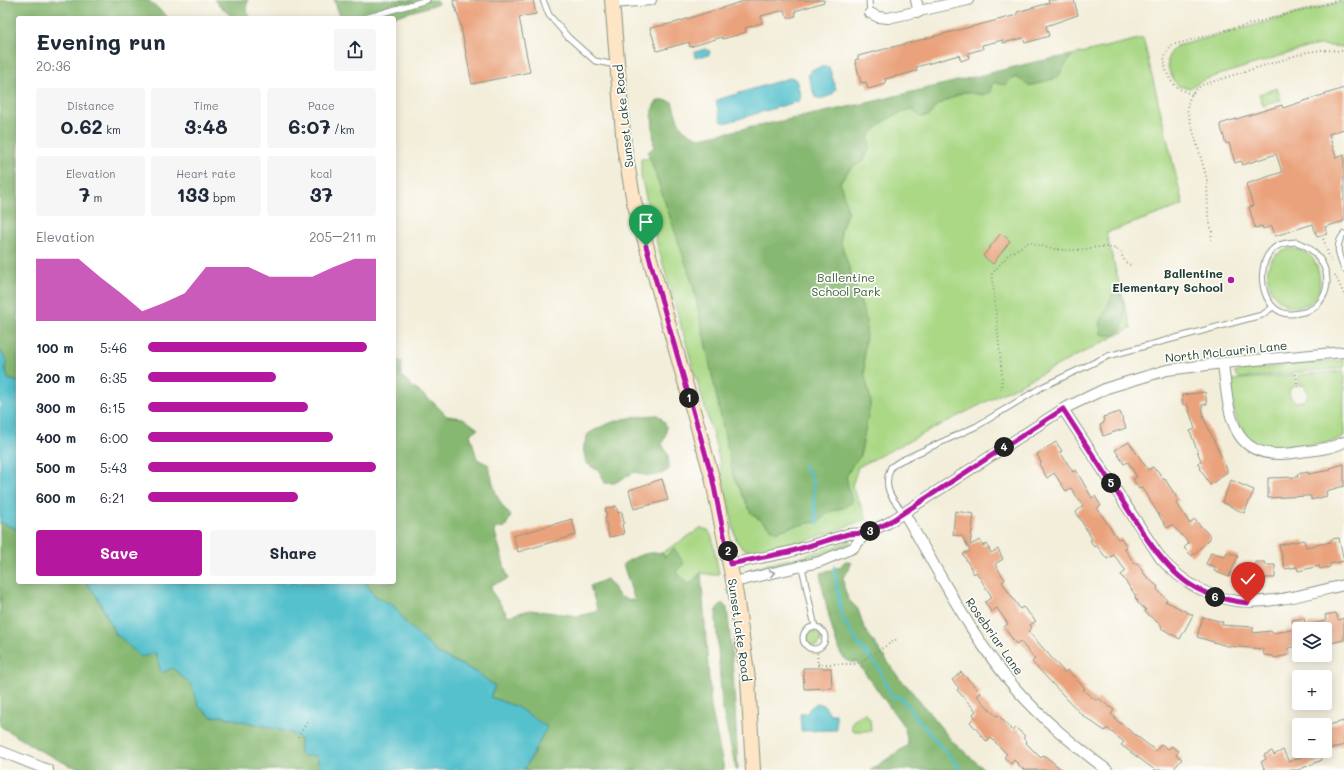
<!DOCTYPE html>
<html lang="en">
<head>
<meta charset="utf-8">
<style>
  body { margin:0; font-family:Mali,sans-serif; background:#f6f6f7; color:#1f2937; height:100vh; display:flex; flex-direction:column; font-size:15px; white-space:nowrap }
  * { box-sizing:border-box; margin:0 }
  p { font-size:13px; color:#747a83 }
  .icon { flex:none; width:22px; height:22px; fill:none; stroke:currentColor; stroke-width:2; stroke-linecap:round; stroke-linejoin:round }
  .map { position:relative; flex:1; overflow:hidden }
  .panel { position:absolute; left:16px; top:16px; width:380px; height:568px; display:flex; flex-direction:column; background:#fff; border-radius:4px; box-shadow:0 2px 10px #0003 }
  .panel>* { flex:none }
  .fabs { position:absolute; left:1292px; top:622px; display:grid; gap:8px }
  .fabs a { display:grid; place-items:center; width:40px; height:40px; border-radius:4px; background:#fff; box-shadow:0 2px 10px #0003; font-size:20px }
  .pin { position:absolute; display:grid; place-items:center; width:34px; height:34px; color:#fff; margin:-41px -17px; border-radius:50% 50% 50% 0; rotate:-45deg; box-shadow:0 0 4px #0007 }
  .pin .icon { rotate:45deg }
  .km { position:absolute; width:20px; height:20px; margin:-10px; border-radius:50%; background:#222; color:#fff; font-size:11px; line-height:20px; text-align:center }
  .round { display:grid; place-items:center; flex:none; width:42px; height:42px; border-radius:4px; background:#f6f6f7 }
  .summary { display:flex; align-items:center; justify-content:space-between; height:68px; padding:0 20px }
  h1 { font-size:22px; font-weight:700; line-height:30px }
  .stats { display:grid; grid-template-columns:repeat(3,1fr); gap:6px; height:68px; padding:4px 20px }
  .stats div { display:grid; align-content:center; border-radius:4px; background:#f6f6f7; text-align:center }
  .stats b { font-size:20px; font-weight:700 }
  .stats small { font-size:11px; font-weight:400 }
  .stats p { font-size:11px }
  .chart { height:112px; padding:8px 20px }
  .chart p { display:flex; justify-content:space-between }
  .chart svg { width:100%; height:72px; margin-top:4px; fill:#b5179e; opacity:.7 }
  .action { display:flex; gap:8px; margin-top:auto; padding:8px 20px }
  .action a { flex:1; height:46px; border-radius:4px; background:#b5179e; color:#fff; font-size:16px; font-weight:700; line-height:46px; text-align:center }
  .action a+a { background:#f6f6f7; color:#1f2937 }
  ul { padding:0 20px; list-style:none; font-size:13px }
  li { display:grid; grid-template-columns:64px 48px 1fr; align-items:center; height:30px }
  li i { height:10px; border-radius:5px; background:#b5179e }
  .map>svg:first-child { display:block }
</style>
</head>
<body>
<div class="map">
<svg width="1344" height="770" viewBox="0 0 1344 770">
  <rect width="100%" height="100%" fill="#fdfcf7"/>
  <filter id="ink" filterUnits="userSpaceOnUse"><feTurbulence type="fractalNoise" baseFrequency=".025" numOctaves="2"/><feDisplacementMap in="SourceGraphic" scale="8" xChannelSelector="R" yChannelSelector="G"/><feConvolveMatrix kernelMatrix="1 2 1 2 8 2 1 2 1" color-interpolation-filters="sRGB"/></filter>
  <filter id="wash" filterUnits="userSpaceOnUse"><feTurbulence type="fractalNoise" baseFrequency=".012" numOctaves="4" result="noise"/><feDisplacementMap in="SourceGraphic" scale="16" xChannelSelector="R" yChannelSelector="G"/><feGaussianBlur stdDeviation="0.9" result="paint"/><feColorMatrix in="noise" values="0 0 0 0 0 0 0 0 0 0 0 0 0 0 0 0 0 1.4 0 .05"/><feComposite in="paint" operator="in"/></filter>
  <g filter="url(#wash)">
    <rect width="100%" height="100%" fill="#f3eeda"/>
    <g fill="#aad885" stroke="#648a5c">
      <path d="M1344,1V47L1319,45L1309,47L1203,80L1190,88L1178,86C1169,76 1161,55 1177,46Z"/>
      <polygon points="1143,38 1183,205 1106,233 1131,328 858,467 852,486 867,519 806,541 754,553 742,548 736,540 716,446 656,240 641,176 641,159"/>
      <polygon points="1277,88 1281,100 1263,106 1259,94"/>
      <path d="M1290,248C1298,250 1306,251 1312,258C1319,266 1322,284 1318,293C1315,299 1311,303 1305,305C1279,315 1258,280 1272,259C1276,253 1284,251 1290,248Z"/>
      <polygon points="1344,360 1344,368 1239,378 1234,373 1242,370"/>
      <path d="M1344,371V437C1333,443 1320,444 1308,446C1296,448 1281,453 1269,450C1240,443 1229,407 1230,380L1294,375L1296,385L1290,389C1288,395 1291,400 1297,402L1305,400L1308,394L1305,386L1299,385V375Z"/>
      <polygon points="701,528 708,530 712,537 719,574 714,575 701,573 688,586 676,571 674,548 665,557 662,553"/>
      <polygon points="850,541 851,544 826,554 759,571 757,569 759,566 804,556"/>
      <circle cx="814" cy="639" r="7"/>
      <polygon points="865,713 870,719 871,731 852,731 851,723 857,717"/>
    </g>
    <g fill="#87b872" stroke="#537a53">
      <polygon points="0,0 148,0 169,18 18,18 18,382 8,379 3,356 0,350"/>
      <polygon points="214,0 248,0 246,9 250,18 233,18"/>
      <polygon points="334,0 437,0 438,4 389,18 341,18"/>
      <path d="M1072,55L1057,78L1029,86L1016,77L1011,79L1006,85L998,84L995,82L991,86V92L984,95L964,92L936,106L929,116L921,117L911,109C893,115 879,122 868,138L870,147L864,160L849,170L840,183L848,211L841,230V243L867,322L864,354L865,376L871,401L860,457L853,464L846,477L852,502L845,507L827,513L820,521L791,527L776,532L751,513L733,475L693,285L648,152L654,147L652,110L656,102L664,100L672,102C679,122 678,131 700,138L867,103L1035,62Z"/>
      <path d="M1117,292L1122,296C1126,313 1129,342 1101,334L1100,324L1113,293Z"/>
      <path d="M394,359L402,362L401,375L414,388L434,403L447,416L463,418L478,429L470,434L477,459L489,465C493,486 496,501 511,516L505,527L494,529L508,579L491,585L492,592L508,616L530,610L579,616L598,611L590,586L607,579L620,597L635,601L623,564C636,556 647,551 662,553L665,557L674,548L684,564L676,571L688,585L701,573L711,707L724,770H524L536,749L517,707L490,697L495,686L476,672L437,653L405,622L395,607L375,596L365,582H394Z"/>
      <path d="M658,415C669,426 668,430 662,444L668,455L669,469C658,478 648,477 635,472L614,483H605L600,472L586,463L583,448L588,434C610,420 631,416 658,415Z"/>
      <polygon points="0,522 18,530 18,582 86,582 96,595 115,634 156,653 161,673 173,668 191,685 199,707 212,717 221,716 289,732 300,739 300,752 317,756 320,770 92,770 71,766 39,750 0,726"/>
      <path d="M845,561L851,563L849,570L843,577L844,587L848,599L858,609L864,628L899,678L908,687L952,741L985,770H871L908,745L905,728L857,662C852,663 847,661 843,657C835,649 822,587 820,573L840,567Z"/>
      <path d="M722,603L727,608C734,662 735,716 738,770H736L722,706L716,619L717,608Z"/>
    </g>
    <g fill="#54c1cd" stroke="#3a7f80">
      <polygon points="705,49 710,51 709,55 695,58 695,52"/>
      <polygon points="825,66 829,67 836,89 832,95 820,99 815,97 808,75 811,70"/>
      <polygon points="792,77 796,80 801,97 799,101 725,123 721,121 716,101 720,99"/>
      <polygon points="0,350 8,362 5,366 8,379 18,382 18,530 0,522"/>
      <polygon points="86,582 365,582 375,596 395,607 405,622 437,653 476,672 495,686 490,697 517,707 547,727 524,770 320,770 317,756 304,756 300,752 300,739 289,732 221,716 212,717 199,707 191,685 173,668 161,673 156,653 141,657 115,633 96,595"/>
      <polygon points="817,703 824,705 830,714 836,714 836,730 801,731 800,714 807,713 810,708"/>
    </g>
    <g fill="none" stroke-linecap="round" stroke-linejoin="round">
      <g stroke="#54c1cd" stroke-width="3">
        <polyline points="804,465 813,480 815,513 818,523"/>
        <polyline points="834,567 842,617 857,642 879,668 891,696 901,698 934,739 962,770"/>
      </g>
    </g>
    <g id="blocks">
      <g fill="#eaa27b">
        <polygon points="453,0 533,0 536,14 519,17 530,72 472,84 460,22"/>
        <polygon points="747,0 824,0 824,2 795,11 796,16 788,18 784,10 761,16 762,23 745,28 746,32 723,39 722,37 690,47 689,42 657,51 650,28 674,23"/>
        <polygon points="1048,0 1074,0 1078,15 1046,26 1049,36 1025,43 1023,38 1003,43 1003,40 982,45 983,49 968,53 969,58 961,61 959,55 916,67 917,71 885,79 886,84 868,89 866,82 861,83 855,60 858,59 858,56 1017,15 1017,12 1049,3"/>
        <polygon points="1344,88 1344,129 1329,134 1336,158 1344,155 1344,221 1325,227 1327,234 1317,237 1313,224 1275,236 1272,226 1263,229 1262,226 1255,228 1249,207 1253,206 1246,184 1282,172 1276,154 1243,165 1241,161 1235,163 1229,143 1226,144 1220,124 1282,105 1283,108"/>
        <polygon points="1001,233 1010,241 993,264 983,256"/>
        <polygon points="1205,392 1207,404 1202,405 1204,419 1227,469 1227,472 1210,485 1200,468 1201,467 1198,463 1201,461 1190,431 1195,429 1187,404 1183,405 1182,395"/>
        <polygon points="1120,412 1126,428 1103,436 1100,425 1104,423 1103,417"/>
        <polygon points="1056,442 1062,451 1060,452 1073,472 1076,470 1092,498 1095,496 1101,506 1097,508 1113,532 1118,539 1121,538 1127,547 1124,548 1135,564 1137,563 1146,576 1158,587 1157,589 1167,600 1165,601 1193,615 1180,639 1161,628 1162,626 1145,612 1146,610 1137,602 1138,601 1135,598 1136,596 1121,575 1126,571 1114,555 1107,559 1097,546 1094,547 1090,540 1092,539 1076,512 1083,506 1071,488 1066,491 1054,473 1047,478 1039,464 1041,463 1037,454"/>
        <polygon points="1129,442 1148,470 1153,467 1156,471 1157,470 1164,480 1165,479 1179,501 1176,502 1190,524 1194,519 1210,536 1210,539 1192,556 1184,548 1189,543 1172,525 1167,528 1142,488 1139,489 1133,479 1137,477 1128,462 1124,464 1115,450"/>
        <polygon points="1344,464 1344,486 1326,491 1327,496 1311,500 1311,496 1306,496 1268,498 1268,478 1298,477 1297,474 1308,472 1308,474 1331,470 1330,468"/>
        <polygon points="662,479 668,500 634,509 629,490"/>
        <polygon points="1231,480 1254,490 1244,513 1222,502"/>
        <polygon points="616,506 618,513 622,512 624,523 622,524 624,534 609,537 605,518 607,517 605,509"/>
        <polygon points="955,511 974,514 970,545 980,540 983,546 987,544 991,553 998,549 1003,559 995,564 1005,580 1002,582 1020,609 1023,607 1036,621 1030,625 1032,628 1028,631 1065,673 1067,670 1085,688 1083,690 1097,701 1098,698 1114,710 1111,714 1116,718 1115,719 1156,751 1161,744 1169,749 1171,746 1179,751 1176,755 1182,759 1173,770 1155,770 1121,745 1124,742 1107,728 1105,731 1082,715 1032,662 1035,659 1020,641 1016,644 1004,627 1008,624 997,608 991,612 985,602 992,597 976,572 974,574 963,554 970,551 962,536 953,535"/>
        <polygon points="572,519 576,535 518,552 513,536"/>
        <polygon points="1339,538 1344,561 1330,564 1330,567 1320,569 1319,566 1298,571 1297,567 1285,569 1279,545 1304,540 1306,547 1331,542 1331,539"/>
        <polygon points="1211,552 1225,557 1227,552 1238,556 1229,577 1214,571 1216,567 1206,564"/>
        <polygon points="1255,562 1265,562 1265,565 1275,565 1275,578 1265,578 1265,581 1248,583 1247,566 1255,566"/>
        <polygon points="1336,613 1338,620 1344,618 1344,640 1331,643 1328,629 1306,629 1306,625 1326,621 1325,615"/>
        <polygon points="1203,617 1223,622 1222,625 1253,627 1253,633 1271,631 1272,633 1299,629 1299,646 1288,648 1289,655 1274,658 1273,656 1264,655 1263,649 1227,646 1197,637"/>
        <polygon points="1304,618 1306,629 1294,629 1292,620"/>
        <polygon points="803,668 831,668 832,688 804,689"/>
        <polygon points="961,672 981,693 977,696 996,716 998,715 1013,731 1016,728 1025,736 1023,738 1027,742 1026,743 1041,758 1044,755 1062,770 1024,770 1014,760 1011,764 1004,757 1007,754 991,738 987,742 970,722 975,717 973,714 976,711 957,690 959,688 952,680"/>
        <polygon points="1344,721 1344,745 1325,750 1325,726"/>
        <polygon points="1283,750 1289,762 1303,756 1301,751 1319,751 1322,760 1298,770 1265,770 1261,762 1266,759 1264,755 1272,751 1274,755"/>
      </g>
    </g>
  </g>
  <g filter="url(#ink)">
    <use href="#blocks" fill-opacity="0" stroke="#899687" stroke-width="1"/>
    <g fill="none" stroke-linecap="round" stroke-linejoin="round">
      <g stroke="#899687" stroke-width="7">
        <g id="service">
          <polyline points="543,0 549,15 568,37 595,61 616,65"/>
          <polyline points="869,0 870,13"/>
          <polyline points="365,18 427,0"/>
          <path d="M1344,234C1334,245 1339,256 1344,269"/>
          <path d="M1296,242C1322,249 1338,282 1318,304C1312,310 1307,312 1299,313C1294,314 1286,315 1281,312C1260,303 1257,266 1271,251C1278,243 1287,243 1296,242Z"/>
          <path d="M904,513C891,498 882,487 891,467L900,461L977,426L1042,387L1108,356L1262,315L1273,307"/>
          <polyline points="802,567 815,627"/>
          <circle cx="814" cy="638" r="11"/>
        </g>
      </g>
      <g stroke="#899687" stroke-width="12">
        <g id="minor">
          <polyline points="916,0 919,12"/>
          <polyline points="612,3 651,0"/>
          <polyline points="870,13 878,17 888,18 968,0"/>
          <path d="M1223,363C1229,416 1230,465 1300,452C1314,450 1331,449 1344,442"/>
          <path d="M1063,409L1161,559C1219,621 1271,602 1344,585"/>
          <path d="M904,513C940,573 970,636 1016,689C1043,720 1074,745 1107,770"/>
          <polyline points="730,564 789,552 848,534 866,533 888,523 1063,409 1107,388 1167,370 1223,363 1344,352"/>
          <polyline points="734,582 819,562 853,548 866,533"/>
          <polyline points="0,751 48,770"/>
        </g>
      </g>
      <g stroke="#899687" stroke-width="16">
        <polyline id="secondary" points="612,0 624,146 634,202 712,477 736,595 748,679 753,770"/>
      </g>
      <g stroke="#899687" stroke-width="2" stroke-dasharray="1 3" stroke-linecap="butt">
        <path d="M1192,94C1171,88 1166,77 1164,56L1172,45L1340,0"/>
        <polyline points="1322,235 1331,262"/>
        <path d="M1211,240L1212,232L1208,215L1207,179L1187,110C1188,98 1192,92 1202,85L1307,52L1321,50L1344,51"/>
        <polyline points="1335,275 1344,294"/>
        <polyline points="1296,374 1298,389"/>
        <path d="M1001,390L1002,375L992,274L1008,255L1029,242C1044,248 1060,251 1077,250C1093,249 1105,243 1120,251L1125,262L1132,266"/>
        <polyline points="817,649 818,668"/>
        <polyline points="818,664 857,664 897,639"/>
        <polyline points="298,737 308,720"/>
      </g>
      <use href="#service" stroke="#fff" stroke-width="5"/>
      <use href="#minor" stroke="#fff" stroke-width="10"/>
      <use href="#secondary" stroke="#fde5c5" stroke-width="14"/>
    </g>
    <defs><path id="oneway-chevron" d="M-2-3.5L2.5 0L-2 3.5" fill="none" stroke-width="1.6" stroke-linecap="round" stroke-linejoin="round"/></defs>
    <use stroke="#8f9e9a" href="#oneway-chevron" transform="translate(772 573) rotate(-13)"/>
  </g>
  <g fill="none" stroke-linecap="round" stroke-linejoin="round" filter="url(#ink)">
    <g stroke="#fff" stroke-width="8">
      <path id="route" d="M646,246L712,477L730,564L789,552L848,534L866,533L888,523L1063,409L1147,539C1176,580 1197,597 1248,603"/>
    </g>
    <use href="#route" stroke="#b5179e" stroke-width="5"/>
  </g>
  <circle fill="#b5179e" stroke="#fdfcf7" stroke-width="1.5" cx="1231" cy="280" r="4"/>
  <g text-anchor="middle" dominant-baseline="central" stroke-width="3.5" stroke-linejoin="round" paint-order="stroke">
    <g font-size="12" fill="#1f3d34" stroke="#fdfcf7">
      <text transform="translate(623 116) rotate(-96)">Sunset Lake Road</text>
      <text transform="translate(1226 351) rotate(-6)">North McLaurin Lane</text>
      <text transform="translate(740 630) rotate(82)">Sunset Lake Road</text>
      <text transform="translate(995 636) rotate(55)">Rosebriar Lane</text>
    </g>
    <g font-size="12" font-weight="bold" fill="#1f3d34" stroke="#fdfcf7" text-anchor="end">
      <text x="1223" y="273">Ballentine<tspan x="1223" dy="14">Elementary School</tspan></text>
    </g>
    <g font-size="12" fill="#3b5c44" stroke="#fdfcf7">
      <text x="846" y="277">Ballentine<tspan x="846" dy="14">School Park</tspan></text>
    </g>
  </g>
</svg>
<div class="fabs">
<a><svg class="icon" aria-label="layers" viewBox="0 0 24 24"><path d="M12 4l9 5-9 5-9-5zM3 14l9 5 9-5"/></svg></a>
<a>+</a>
<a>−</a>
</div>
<div class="pin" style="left:646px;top:246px;background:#1e9e55"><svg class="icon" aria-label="arrive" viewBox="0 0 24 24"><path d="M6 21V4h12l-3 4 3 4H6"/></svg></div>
<div class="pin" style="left:1248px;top:603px;background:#d93025"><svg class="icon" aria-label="check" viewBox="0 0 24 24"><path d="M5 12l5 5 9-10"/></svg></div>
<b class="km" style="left:689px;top:398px">1</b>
<b class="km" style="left:728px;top:551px">2</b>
<b class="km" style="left:870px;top:531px">3</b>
<b class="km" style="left:1004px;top:447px">4</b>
<b class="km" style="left:1111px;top:483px">5</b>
<b class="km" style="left:1215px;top:597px">6</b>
<section class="panel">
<div class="summary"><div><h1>Evening run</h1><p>20:36</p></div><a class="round"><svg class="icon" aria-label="share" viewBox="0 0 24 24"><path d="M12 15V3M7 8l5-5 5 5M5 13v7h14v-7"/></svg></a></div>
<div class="stats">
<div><p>Distance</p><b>0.62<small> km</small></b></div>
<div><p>Time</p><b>3:48</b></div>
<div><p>Pace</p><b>6:07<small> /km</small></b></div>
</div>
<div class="stats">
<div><p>Elevation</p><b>7<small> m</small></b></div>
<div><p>Heart rate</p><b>133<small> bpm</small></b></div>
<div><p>kcal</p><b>37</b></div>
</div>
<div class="chart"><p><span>Elevation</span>205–211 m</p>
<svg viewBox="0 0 160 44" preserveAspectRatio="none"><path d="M0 44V6L10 6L20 6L30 17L40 27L50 38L60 33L70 27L80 11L90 11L100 11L110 17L120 17L130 17L140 11L150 6L160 6V44z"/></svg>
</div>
<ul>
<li><b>100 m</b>5:46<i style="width:96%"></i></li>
<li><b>200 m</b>6:35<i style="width:56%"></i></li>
<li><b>300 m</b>6:15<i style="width:70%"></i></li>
<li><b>400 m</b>6:00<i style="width:81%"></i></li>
<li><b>500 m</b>5:43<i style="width:100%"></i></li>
<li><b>600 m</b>6:21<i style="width:66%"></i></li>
</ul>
<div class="action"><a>Save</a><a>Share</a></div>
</section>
</div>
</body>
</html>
